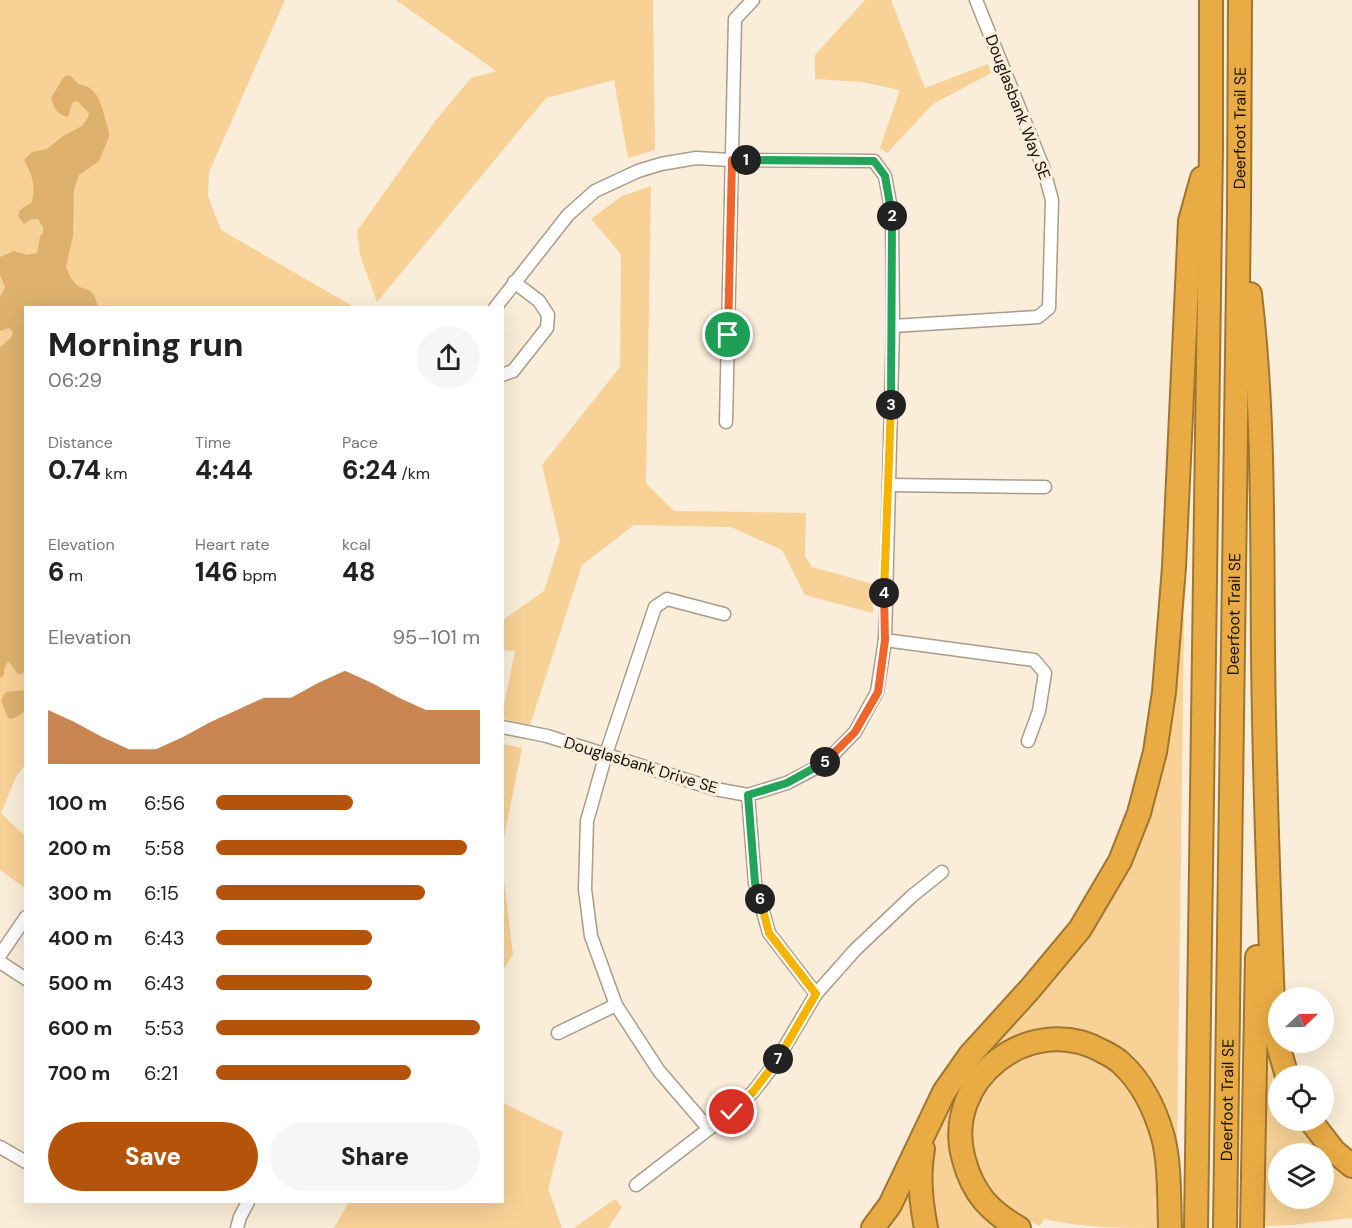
<!DOCTYPE html>
<html lang="en">
<head>
<meta charset="utf-8">
<style>
  body { margin:0; font-family:"DM Sans",sans-serif; background:#f6f6f6; color:#222; height:100vh; display:flex; flex-direction:column; font-size:22px; white-space:nowrap }
  * { box-sizing:border-box; margin:0 }
  p { font-size:20px; color:#767676 }
  .icon { flex:none; width:33px; height:33px; fill:none; stroke:currentColor; stroke-width:2; stroke-linecap:round; stroke-linejoin:round }
  .map { position:relative; flex:1; overflow:hidden }
  .side { position:absolute; left:24px; top:306px; width:480px; height:897px; display:flex; flex-direction:column; background:#fff; border-radius:0px; box-shadow:0 6px 24px #0002 }
  .side>* { flex:none }
  .needle { width:39px; rotate:68deg }
  .buttons { position:absolute; left:1268px; top:987px; display:grid; gap:12px }
  .buttons a { display:grid; place-items:center; width:66px; height:66px; border-radius:50%; background:#fff; box-shadow:0 6px 24px #0002; font-size:30px }
  .pin { position:absolute; display:grid; place-items:center; width:51px; height:51px; color:#fff; margin:-26px; border:3px solid #fff; border-radius:50%; box-shadow:0 2px 6px #0007 }
  .km { position:absolute; width:30px; height:30px; margin:-15px; border-radius:50%; background:#222; color:#fff; font-size:16px; line-height:30px; text-align:center }
  .round { display:grid; place-items:center; flex:none; width:63px; height:63px; border-radius:32px; background:#f6f6f6 }
  .summary { display:flex; align-items:center; justify-content:space-between; height:102px; padding:0 24px }
  h1 { font-size:33px; font-weight:800; line-height:45px }
  .stats { display:grid; grid-template-columns:repeat(3,1fr); gap:9px; height:102px; padding:6px 24px }
  .stats div { display:grid; align-content:center }
  .stats b { font-size:26px; font-weight:800 }
  .stats small { font-size:16px; font-weight:400 }
  .stats p { font-size:16px }
  .chart { height:168px; padding:12px 24px }
  .chart p { display:flex; justify-content:space-between }
  .chart svg { width:100%; height:108px; margin-top:6px; fill:#b45309; opacity:.7 }
  .primary-button { display:flex; gap:12px; margin-top:auto; padding:12px 24px }
  .primary-button a { flex:1; height:69px; border-radius:36px; background:#b45309; color:#fff; font-size:24px; font-weight:800; line-height:69px; text-align:center }
  .primary-button a+a { background:#f6f6f6; color:#222 }
  ul { padding:0 24px; list-style:none; font-size:20px }
  li { display:grid; grid-template-columns:96px 72px 1fr; align-items:center; height:45px }
  li i { height:15px; border-radius:8px; background:#b45309 }
  .map>svg:first-child { display:block }
</style>
</head>
<body>
<div class="map">
<svg width="1352" height="1228" viewBox="0 0 1352 1228">
  <rect width="100%" height="100%" fill="#faedd9"/>
  <g fill="#f7d196" fill-rule="evenodd">
    <polygon points="0,0 285,0 209,172 208,196 221,230 354,307 26,308 26,764 16,777 1,813 25,836 25,888 0,870"/>
    <polygon points="396,0 653,0 655,150 628,158 614,80 546,98 377,302 360,255 357,231 436,120 471,78 496,71"/>
    <polygon points="865,0 891,0 925,88 988,64 991,73 933,104 887,153 880,148 900,90 862,82 815,79 815,55"/>
    <polygon points="651,186 646,483 674,511 806,513 805,556 812,567 873,584 873,613 805,595 782,550 731,527 634,525 582,565 530,725 503,719 503,710 515,651 503,650 503,620 544,591 560,541 542,465 620,367 621,254 591,219 622,196"/>
    <path d="M1178,618H1184L1177,1150L1172,1151L1153,1090L1043,1030L1009,1040L994,1050L951,1127L1007,1228H937C929,1193 926,1155 939,1121C954,1082 992,1047 1019,1017C1063,968 1106,919 1133,859C1148,825 1152,788 1157,753C1164,708 1171,663 1178,618Z"/>
    <polygon points="503,744 522,748 503,842 502,744"/>
    <polygon points="502,864 513,954 503,970 502,970"/>
    <path d="M1265,1046H1270L1278,1080V1120L1297,1121L1311,1139L1352,1175V1218L1291,1225L1262,1226ZM1278,1154H1323V1198H1278Z"/>
    <path d="M1050,1048L1100,1057L1134,1087L1154,1135L1158,1166L1160,1228C1121,1228 1083,1228 1044,1219L1040,1226L1009,1212L980,1179L970,1142L973,1114L991,1079L1016,1058Z"/>
    <polygon points="503,1103 563,1132 548,1189 562,1228 334,1228 349,1202 502,1202"/>
    <polygon points="905,1195 910,1197 917,1228 892,1228 888,1222"/>
    <polygon points="615,1199 622,1207 608,1228 574,1228"/>
  </g>
  <g fill="#ddb16d">
    <path d="M67,75L72,77L78,84C102,87 102,112 109,132V137L99,161L79,175L74,189L73,236L66,267C68,271 70,277 73,281C84,295 92,281 98,307L26,308L25,667L23,674H18L8,661L4,670V675L0,678V347L11,338L13,332L9,328L0,331V297L5,287L0,275V257L14,251L27,255L37,253L40,237L43,233V227L38,219H32L24,224L18,216L20,210L32,202C36,185 32,175 24,160L32,152L47,149L63,136L82,126L88,117L89,113L77,101L72,103L68,117C57,115 54,108 51,98L63,78Z"/>
    <polygon points="25,690 25,711 13,719 8,718 1,700 6,692"/>
  </g>
  <g fill="none" stroke-linecap="round" stroke-linejoin="round">
    <g stroke="#a99c8a" stroke-width="15">
      <g id="street">
        <polyline points="495,308 568,215 595,191 638,171 661,164 696,158 731,160 874,161 885,176 892,214 893,326 885,640 877,692 855,732 825,763 787,783 748,795 715,789 547,736 502,727"/>
        <polyline points="893,326 1038,317 1049,308 1052,200 1043,167 976,0"/>
        <polyline points="502,375 513,371 547,328 548,315 539,301 514,282"/>
        <polyline points="726,422 735,19 753,0"/>
        <polyline points="889,485 1045,487"/>
        <polyline points="885,640 1034,660 1045,673 1039,711 1028,741"/>
        <polyline points="748,795 755,883 769,933 816,994"/>
        <polyline points="0,955 26,917"/>
        <polyline points="0,962 26,979"/>
        <polyline points="558,1033 616,1005"/>
        <polyline points="709,1129 659,1071 616,1005 591,936 585,889 587,821 606,754 655,607 667,599 724,614"/>
        <polyline points="0,1147 26,1162"/>
        <polyline points="636,1185 732,1111 753,1092 774,1065 816,994 855,950 912,896 942,872"/>
        <polyline points="237,1228 240,1217 248,1202"/>
      </g>
    </g>
    <g stroke="#9f7530" stroke-width="26">
      <g id="highway">
        <path d="M1250,294C1264,412 1262,531 1263,649C1264,777 1269,904 1274,1031L1287,1076"/>
        <polyline points="1310,1120 1334,1151 1352,1166"/>
        <path d="M923,1149C918,1175 921,1203 926,1228"/>
        <polyline points="873,1228 890,1205 944,1092 970,1055 1030,989 1080,929 1120,861 1139,813 1155,752 1164,692 1174,567 1190,221 1202,178"/>
        <path d="M1019,1228C989,1211 973,1193 964,1160C941,1080 1030,1011 1102,1051C1108,1054 1116,1058 1121,1063C1143,1083 1155,1109 1163,1137C1170,1163 1169,1201 1170,1228"/>
        <polyline points="1196,1228 1211,148 1211,0"/>
        <path id="s1" d="M1225,1228L1239,210L1240,0"/>
        <polyline points="1252,1228 1257,957"/>
      </g>
    </g>
    <use href="#street" stroke="#fff" stroke-width="12"/>
    <use href="#highway" stroke="#e9ac45" stroke-width="22"/>
  </g>
  <g fill="none" stroke-linecap="round" stroke-linejoin="round">
    <g stroke="#fff" stroke-width="12">
      <polyline id="split-1" points="728,335 732,160 746,160"/>
    </g>
    <g stroke="#fff" stroke-width="12">
      <polyline id="split-2" points="746,160 874,161 885,176 892,216"/>
    </g>
    <g stroke="#fff" stroke-width="12">
      <polyline id="split-3" points="891,405 892,216"/>
    </g>
    <g stroke="#fff" stroke-width="12">
      <polyline id="split-4" points="884,593 891,405"/>
    </g>
    <g stroke="#fff" stroke-width="12">
      <polyline id="split-5" points="825,762 855,732 878,692 885,640 884,593"/>
    </g>
    <g stroke="#fff" stroke-width="12">
      <polyline id="split-6" points="760,899 755,883 748,795 787,783 825,762"/>
    </g>
    <g stroke="#fff" stroke-width="12">
      <polyline id="split-7" points="760,899 769,933 816,994 778,1059"/>
    </g>
    <g stroke="#fff" stroke-width="12">
      <polyline id="split-8" points="732,1112 753,1092 778,1059"/>
    </g>
    <use href="#split-1" stroke="#f0652b" stroke-width="8"/>
    <use href="#split-2" stroke="#22a559" stroke-width="8"/>
    <use href="#split-3" stroke="#22a559" stroke-width="8"/>
    <use href="#split-4" stroke="#f5b400" stroke-width="8"/>
    <use href="#split-5" stroke="#f0652b" stroke-width="8"/>
    <use href="#split-6" stroke="#22a559" stroke-width="8"/>
    <use href="#split-7" stroke="#f5b400" stroke-width="8"/>
    <use href="#split-8" stroke="#f5b400" stroke-width="8"/>
  </g>
  <g text-anchor="middle" dominant-baseline="central" stroke-width="6" stroke-linejoin="round" paint-order="stroke">
    <g font-size="16" fill="#151009" stroke="#faedd9">
      <text transform="translate(1018 107) rotate(69)">Douglasbank Way SE</text>
      <text stroke="none"><textPath href="#s1" startOffset="1100">Deerfoot Trail SE</textPath></text>
      <text stroke="none"><textPath href="#s1" startOffset="614">Deerfoot Trail SE</textPath></text>
      <text transform="translate(641 765) rotate(17)">Douglasbank Drive SE</text>
      <text stroke="none"><textPath href="#s1" startOffset="128">Deerfoot Trail SE</textPath></text>
    </g>
  </g>
</svg>
<div class="buttons">
<a><svg class="needle" viewBox="-14 -14 28 28"><path d="M0-13l5 13h-10z" fill="#e53935"/><path d="M0 13l5-13h-10z" fill="#767676"/></svg></a>
<a><svg class="icon" aria-label="locate" viewBox="0 0 24 24"><circle cx="12" cy="12" r="6"/><path d="M12 2v4M12 18v4M2 12h4M18 12h4"/></svg></a>
<a><svg class="icon" aria-label="layers" viewBox="0 0 24 24"><path d="M12 4l9 5-9 5-9-5zM3 14l9 5 9-5"/></svg></a>
</div>
<div class="pin" style="left:728px;top:335px;background:#1e9e55"><svg class="icon" aria-label="arrive" viewBox="0 0 24 24"><path d="M6 21V4h12l-3 4 3 4H6"/></svg></div>
<div class="pin" style="left:732px;top:1112px;background:#d93025"><svg class="icon" aria-label="check" viewBox="0 0 24 24"><path d="M5 12l5 5 9-10"/></svg></div>
<b class="km" style="left:746px;top:160px">1</b>
<b class="km" style="left:892px;top:216px">2</b>
<b class="km" style="left:891px;top:405px">3</b>
<b class="km" style="left:884px;top:593px">4</b>
<b class="km" style="left:825px;top:762px">5</b>
<b class="km" style="left:760px;top:899px">6</b>
<b class="km" style="left:778px;top:1059px">7</b>
<section class="side">
<div class="summary"><div><h1>Morning run</h1><p>06:29</p></div><a class="round"><svg class="icon" aria-label="share" viewBox="0 0 24 24"><path d="M12 15V3M7 8l5-5 5 5M5 13v7h14v-7"/></svg></a></div>
<div class="stats">
<div><p>Distance</p><b>0.74<small> km</small></b></div>
<div><p>Time</p><b>4:44</b></div>
<div><p>Pace</p><b>6:24<small> /km</small></b></div>
</div>
<div class="stats">
<div><p>Elevation</p><b>6<small> m</small></b></div>
<div><p>Heart rate</p><b>146<small> bpm</small></b></div>
<div><p>kcal</p><b>48</b></div>
</div>
<div class="chart"><p><span>Elevation</span>95–101 m</p>
<svg viewBox="0 0 160 44" preserveAspectRatio="none"><path d="M0 44V22L10 27L20 33L30 38L40 38L50 33L60 27L70 22L80 17L90 17L100 11L110 6L120 11L130 17L140 22L150 22L160 22V44z"/></svg>
</div>
<ul>
<li><b>100 m</b>6:56<i style="width:52%"></i></li>
<li><b>200 m</b>5:58<i style="width:95%"></i></li>
<li><b>300 m</b>6:15<i style="width:79%"></i></li>
<li><b>400 m</b>6:43<i style="width:59%"></i></li>
<li><b>500 m</b>6:43<i style="width:59%"></i></li>
<li><b>600 m</b>5:53<i style="width:100%"></i></li>
<li><b>700 m</b>6:21<i style="width:74%"></i></li>
</ul>
<div class="primary-button"><a>Save</a><a>Share</a></div>
</section>
</div>
</body>
</html>
